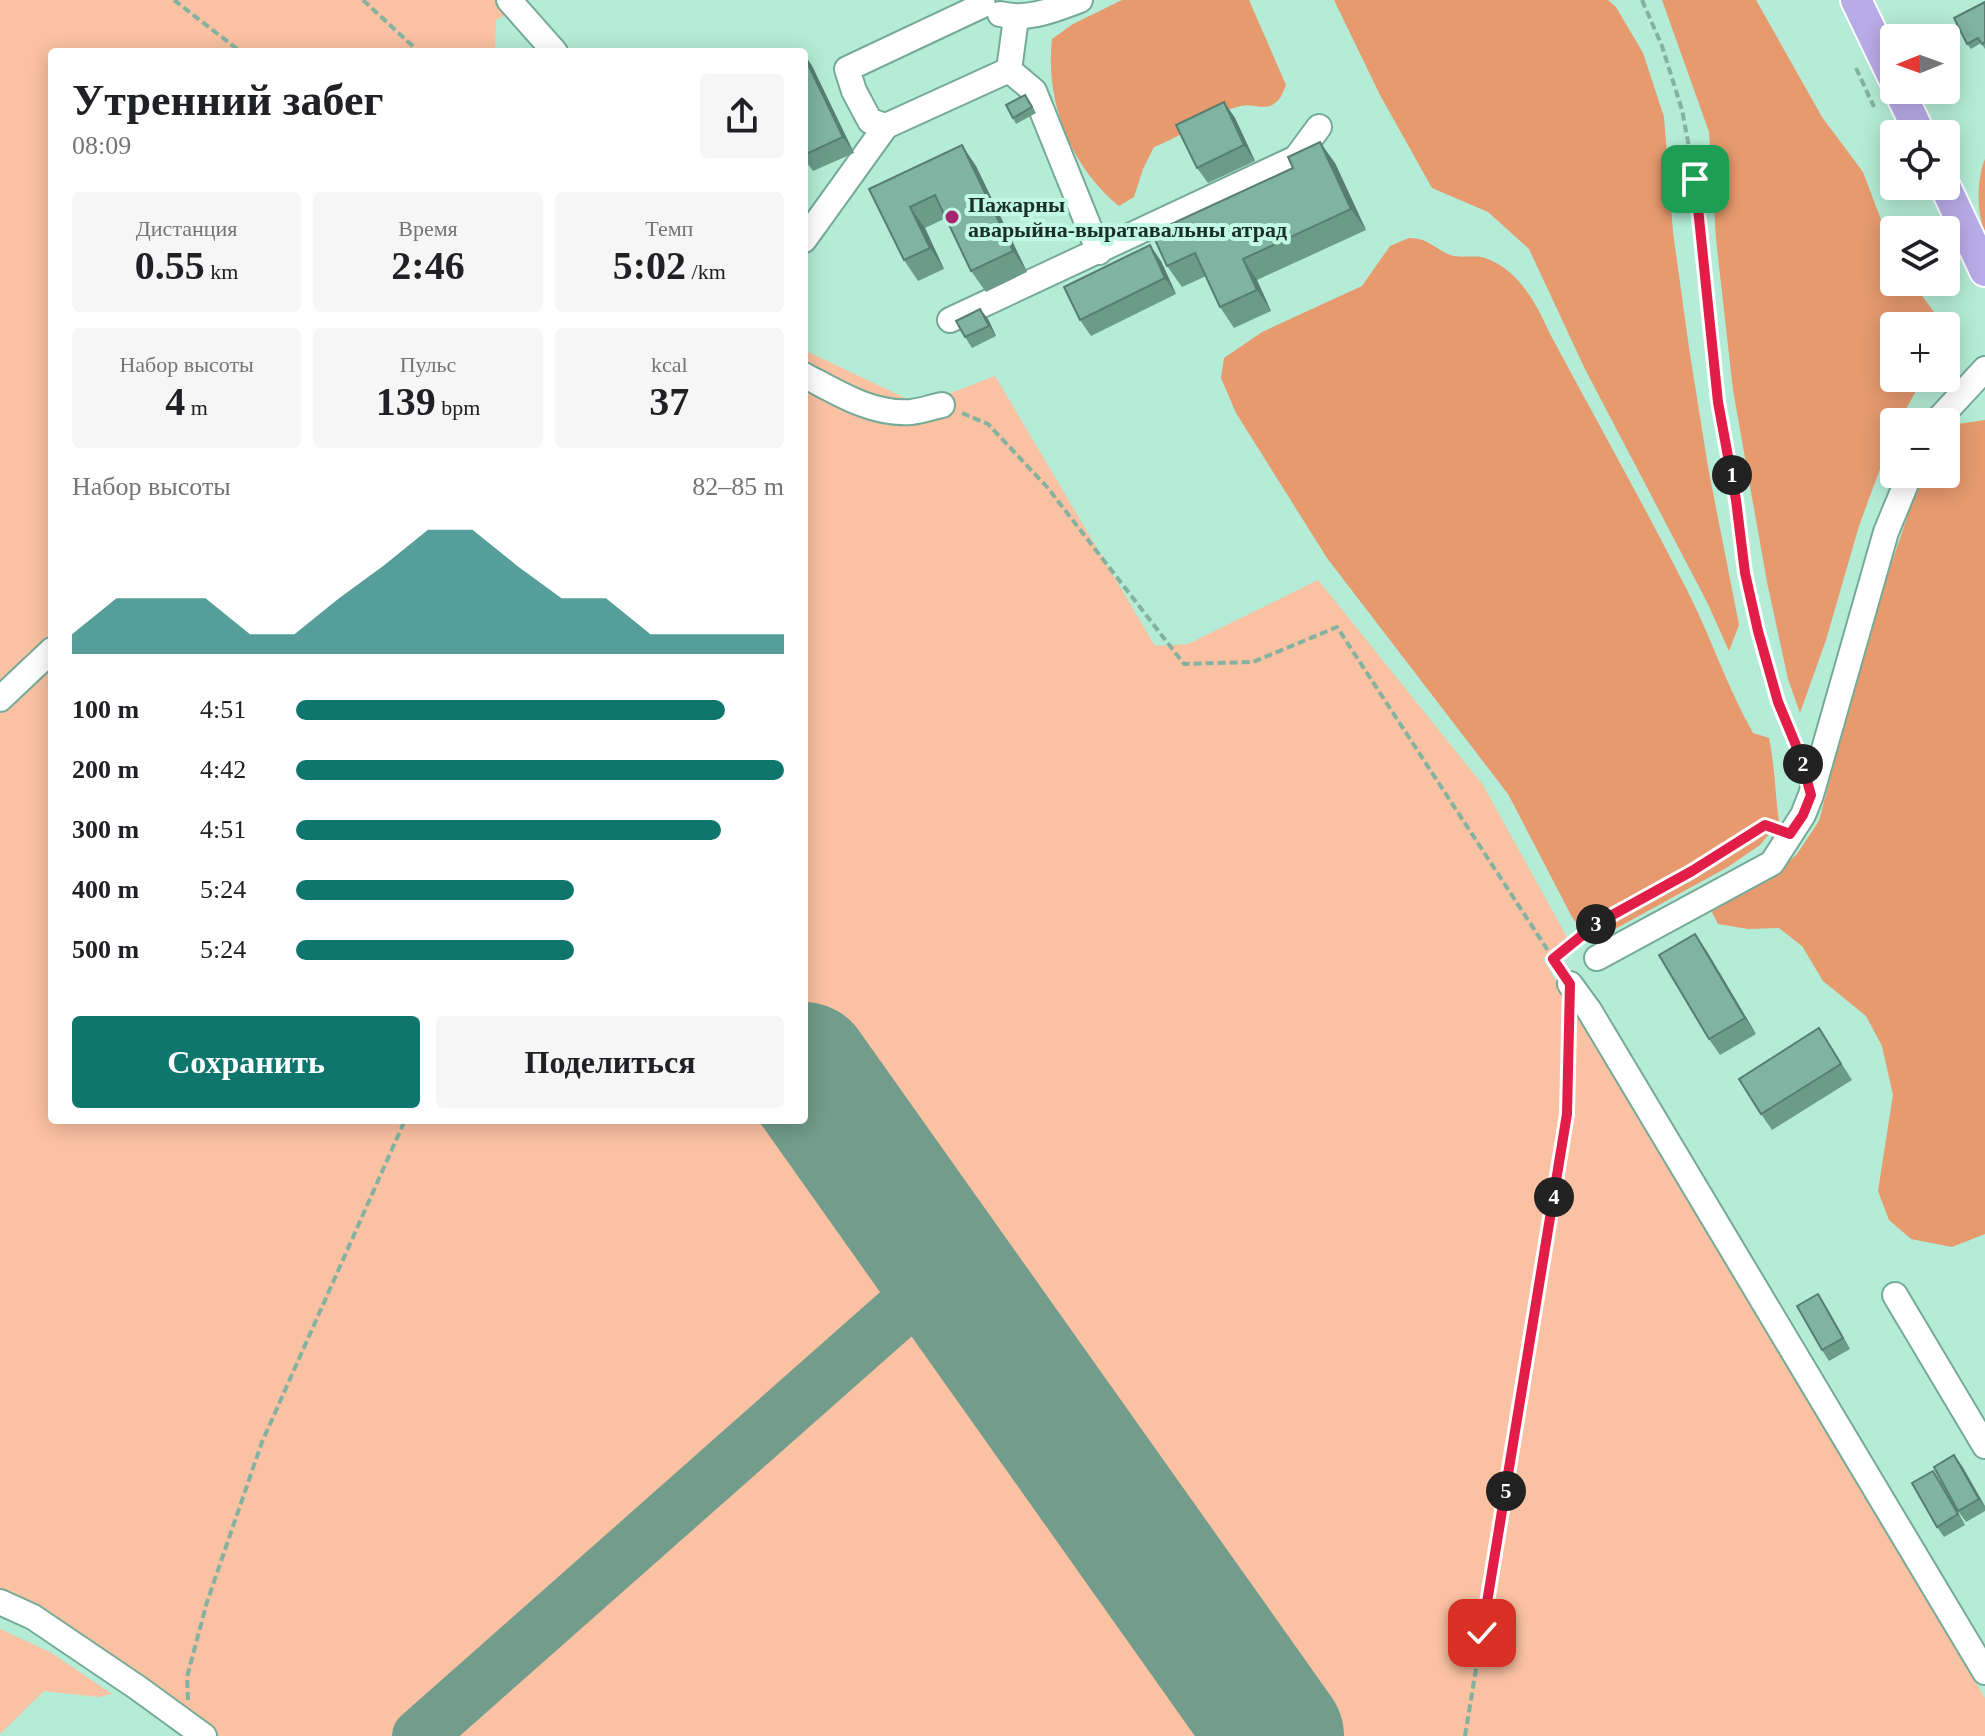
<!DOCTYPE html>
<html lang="ru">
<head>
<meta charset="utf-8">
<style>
  body { margin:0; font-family:Georgia,serif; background:#f6f6f6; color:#202124; height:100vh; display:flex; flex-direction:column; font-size:30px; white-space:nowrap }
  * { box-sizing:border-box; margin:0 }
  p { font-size:26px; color:#757577 }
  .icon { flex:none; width:44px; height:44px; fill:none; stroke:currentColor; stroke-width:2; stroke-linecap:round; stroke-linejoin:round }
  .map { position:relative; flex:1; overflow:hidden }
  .drawer { position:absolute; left:48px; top:48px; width:760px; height:1076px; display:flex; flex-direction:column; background:#fff; border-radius:8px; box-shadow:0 4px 20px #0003 }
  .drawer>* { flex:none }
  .needle { width:52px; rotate:269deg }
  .controls { position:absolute; left:1880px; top:24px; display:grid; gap:16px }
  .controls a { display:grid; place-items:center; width:80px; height:80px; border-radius:8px; background:#fff; box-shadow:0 4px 20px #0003; font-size:40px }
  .pin { position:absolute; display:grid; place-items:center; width:68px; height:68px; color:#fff; margin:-34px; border-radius:16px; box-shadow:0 4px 12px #0006 }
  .km { position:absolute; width:40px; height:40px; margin:-20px; border-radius:50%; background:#222; color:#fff; font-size:22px; line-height:40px; text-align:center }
  .round { display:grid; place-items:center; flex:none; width:84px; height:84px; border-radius:8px; background:#f6f6f6 }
  .head { display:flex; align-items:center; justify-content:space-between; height:136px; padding:0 24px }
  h1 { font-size:44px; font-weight:700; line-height:60px }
  .figures { display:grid; grid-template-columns:repeat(3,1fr); gap:12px; height:136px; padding:8px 24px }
  .figures div { display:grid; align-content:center; border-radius:8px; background:#f6f6f6; text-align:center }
  .figures b { font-size:40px; font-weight:700 }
  .figures small { font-size:22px; font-weight:400 }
  .figures p { font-size:22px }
  .chart { height:224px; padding:16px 24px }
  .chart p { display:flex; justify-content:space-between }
  .chart svg { width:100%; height:144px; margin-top:8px; fill:#0f766e; opacity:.7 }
  .primary-button { display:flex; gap:16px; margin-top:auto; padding:16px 24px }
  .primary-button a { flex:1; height:92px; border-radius:8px; background:#0f766e; color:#fff; font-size:32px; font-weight:700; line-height:92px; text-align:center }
  .primary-button a+a { background:#f6f6f6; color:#202124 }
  ul { padding:0 24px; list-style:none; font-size:26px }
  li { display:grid; grid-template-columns:128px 96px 1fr; align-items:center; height:60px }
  li i { height:20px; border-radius:10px; background:#0f766e }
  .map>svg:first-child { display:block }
</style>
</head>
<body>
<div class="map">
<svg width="1985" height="1736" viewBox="0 0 1985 1736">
  <rect width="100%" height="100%" fill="#b4ecd7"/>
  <g fill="#fac1a2">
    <polygon points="0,0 505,0 510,13 496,20 495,52 52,52 52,1120 804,1120 804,350 920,405 995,376 1155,646 1188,644 1318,580 1483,785 1568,939 1543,959 1985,1698 1985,1736 219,1736 177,1701 0,1598"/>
    <polygon points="0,1629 50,1652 112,1694 98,1697 44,1691 0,1734"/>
  </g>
  <g fill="#e69a6e">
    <path d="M1122,0H1249L1286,85C1282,94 1281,100 1272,105C1262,110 1251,103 1241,106C1209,113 1184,136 1154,147L1143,169L1134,197L1119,206C1070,166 1045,101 1052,39L1073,24Z"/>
    <polygon points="1334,0 1608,0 1616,7 1643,53 1664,117 1673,232 1689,348 1708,467 1739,625 1729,651 1707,602 1585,369 1529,249 1488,212 1432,188 1380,95"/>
    <polygon points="1662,0 1756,0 1822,117 1863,172 1894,254 1894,282 1912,282 1939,319 1937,326 1894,326 1894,378 1923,378 1899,422 1894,422 1894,431 1859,526 1826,640 1800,713 1788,679 1767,582 1733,390 1716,239 1709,132"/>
    <path d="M1985,159V232C1976,213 1977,177 1985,159Z"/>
    <path d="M1409,238C1431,238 1435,251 1454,256C1464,258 1476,255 1485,258C1518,269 1536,303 1549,332C1595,418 1643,503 1687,590C1711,637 1727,687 1753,733L1769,738C1775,766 1775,794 1779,822L1760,845L1728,867L1595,940L1585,936L1572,917L1508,794L1327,558L1236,413L1221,378L1224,358L1262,332L1362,286L1390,246Z"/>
    <polygon points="1985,420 1985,1234 1952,1247 1911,1239 1889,1220 1878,1191 1893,1095 1882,1046 1866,1016 1823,981 1802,946 1779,928 1748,929 1718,924 1712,912 1717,901 1776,873 1797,854 1819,821 1871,623 1919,483 1924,474 1946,474 1946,434 1951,425"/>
  </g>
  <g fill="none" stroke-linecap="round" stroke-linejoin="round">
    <polyline stroke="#729c8c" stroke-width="54" points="419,1736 912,1300 960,1289"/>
    <polyline stroke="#729c8c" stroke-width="134" points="804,1069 1277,1736"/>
    <g stroke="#75aa97" stroke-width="28">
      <g id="minor">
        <polyline points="509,0 555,52"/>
        <polyline points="983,5 847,69 854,91 870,121 886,126 1009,70 1016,18"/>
        <path d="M1000,14C1028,21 1053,10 1080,0"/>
        <polyline points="1009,70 1034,91 1099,252"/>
        <polyline points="804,240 886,126"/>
        <polyline points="950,320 1296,158 1319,127"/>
        <path d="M804,375C836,392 872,415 911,412C921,411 932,407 942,405"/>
        <polyline points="1936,422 1985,369"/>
        <polyline points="0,699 52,650"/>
        <polyline points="1597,958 1772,863 1803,815 1811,795 1886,532 1910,474"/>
        <polyline points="1570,984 1589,1010 1985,1672"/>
        <polyline points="1895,1295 1985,1446"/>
        <polyline points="0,1602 33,1617 138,1688 204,1736"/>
      </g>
    </g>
    <g stroke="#fff" stroke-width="34">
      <g id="major">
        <polyline points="1856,0 1894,79"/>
        <polyline points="1899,90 1920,134"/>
        <polyline points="1945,186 1985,271"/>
      </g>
    </g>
    <g stroke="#84b2a1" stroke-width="4" stroke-dasharray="8 4" stroke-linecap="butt">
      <polyline points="174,0 241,52"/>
      <polyline points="363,0 419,52"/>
      <polyline points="1642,0 1662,46 1682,110 1695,179 1718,402 1736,500 1745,573 1758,631 1778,702 1799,753"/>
      <polyline points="1856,68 1874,107"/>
      <polyline points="962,413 988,424 1047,487 1184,664 1253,662 1337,627 1560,969"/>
      <polyline points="1553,959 1596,924 1692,871 1765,825 1771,828"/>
      <polyline points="188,1700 187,1677 207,1602 262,1442 405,1120"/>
      <polyline points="1465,1736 1567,1114 1569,1019"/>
    </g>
    <use href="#minor" stroke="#fff" stroke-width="24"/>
    <use href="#major" stroke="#b8ace8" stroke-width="30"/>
  </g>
  <g fill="#6c9b8a">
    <polygon points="1985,2 1985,49 1981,43 1971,49 1967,44"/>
    <polygon points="804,54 812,66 854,153 813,171 804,159"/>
    <polygon points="1029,100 1036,113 1016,124 1013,118"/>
    <polygon points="1224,102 1235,118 1255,161 1208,183 1197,168"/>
    <polygon points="1335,163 1366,230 1257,280 1271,311 1234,328 1220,307 1206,276 1182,287 1167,266"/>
    <polygon points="976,166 1027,272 986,292 971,271 946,218 925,228 944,269 918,281 904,260 869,189"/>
    <polygon points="1161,261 1176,294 1091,336 1080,320"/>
    <polygon points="980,309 988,319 996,336 972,348 965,337"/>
    <polygon points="1706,950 1756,1034 1720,1055 1709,1039"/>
    <polygon points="1819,1028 1852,1080 1772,1130 1761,1114"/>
    <polygon points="1818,1294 1850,1349 1829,1361 1822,1350"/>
    <polygon points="1962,1466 1985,1506 1985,1511 1966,1522 1958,1511"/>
    <polygon points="1940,1481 1965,1525 1944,1537 1937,1527"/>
  </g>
  <g fill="#587e71">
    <polygon points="804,54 812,66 854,153 843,137"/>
    <polygon points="1224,102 1235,118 1255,161 1244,145"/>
    <polygon points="1320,142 1335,163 1366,230 1351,209"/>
    <polygon points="962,145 976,166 1027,272 1013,251"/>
    <polygon points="910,207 925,228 944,269 930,248"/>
    <polygon points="1150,245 1161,261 1176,294 1165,278"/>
    <polygon points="1243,259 1257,280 1271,311 1257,290"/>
    <polygon points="980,309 988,319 996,336 989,326"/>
    <polygon points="1695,934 1706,950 1756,1034 1745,1018"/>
    <polygon points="1818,1294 1825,1305 1850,1349 1843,1338"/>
    <polygon points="1954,1455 1962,1466 1985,1507 1979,1499"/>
    <polygon points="1933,1471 1940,1481 1965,1525 1958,1514"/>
  </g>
  <g fill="#7eb4a1" stroke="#587e71" stroke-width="2">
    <polygon points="1985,2 1985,42 1982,44 1978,38 1967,44 1954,18"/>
    <polygon points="804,56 843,137 804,155"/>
    <polygon points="1025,95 1032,107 1013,118 1006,105"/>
    <polygon points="1224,102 1244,145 1197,168 1176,125"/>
    <polygon points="1320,142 1351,209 1243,259 1257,290 1220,307 1195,253 1167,266 1152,233 1293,168 1288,157"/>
    <polygon points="962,145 1013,251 971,271 935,195 910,207 930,248 904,260 869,189"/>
    <polygon points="1150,245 1165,278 1080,320 1064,287"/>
    <polygon points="980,309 989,326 965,337 956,321"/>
    <polygon points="1695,934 1745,1018 1709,1039 1659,955"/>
    <polygon points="1819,1028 1841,1064 1761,1114 1739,1079"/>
    <polygon points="1818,1294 1843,1338 1822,1350 1797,1306"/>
    <polygon points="1954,1455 1979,1499 1958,1511 1934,1467"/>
    <polygon points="1933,1471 1958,1514 1937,1527 1912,1483"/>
  </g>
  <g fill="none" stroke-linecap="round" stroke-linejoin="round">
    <g stroke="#fff" stroke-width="16">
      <polyline id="route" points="1482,1633 1567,1114 1570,984 1553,959 1596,924 1692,871 1765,825 1790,834 1803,815 1811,795 1800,755 1778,702 1758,631 1745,573 1736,500 1718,402 1695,179"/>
    </g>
    <use href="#route" stroke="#e11d48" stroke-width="10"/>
  </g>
  <circle fill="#a72470" stroke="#c1f9e4" stroke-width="3" cx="952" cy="217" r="8"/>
  <g text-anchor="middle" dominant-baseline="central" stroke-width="8" stroke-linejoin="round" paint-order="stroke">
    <g font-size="22" font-weight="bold" fill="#192f27" stroke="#c1f9e4" text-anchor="start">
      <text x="968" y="204">Пажарны<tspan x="968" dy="25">аварыйна-выратавальны атрад</tspan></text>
    </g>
  </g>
</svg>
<div class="controls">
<a><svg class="needle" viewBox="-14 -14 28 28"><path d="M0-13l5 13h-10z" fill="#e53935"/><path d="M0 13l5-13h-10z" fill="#757577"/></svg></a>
<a><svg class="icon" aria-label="locate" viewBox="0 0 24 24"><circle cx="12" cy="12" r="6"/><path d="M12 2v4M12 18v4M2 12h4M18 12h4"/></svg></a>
<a><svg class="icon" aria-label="layers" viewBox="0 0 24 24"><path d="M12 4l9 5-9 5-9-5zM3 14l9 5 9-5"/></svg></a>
<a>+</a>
<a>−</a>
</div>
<div class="pin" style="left:1695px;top:179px;background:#1e9e55"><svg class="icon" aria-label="arrive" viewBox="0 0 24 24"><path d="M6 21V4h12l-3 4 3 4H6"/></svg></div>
<div class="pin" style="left:1482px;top:1633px;background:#d93025"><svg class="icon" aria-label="check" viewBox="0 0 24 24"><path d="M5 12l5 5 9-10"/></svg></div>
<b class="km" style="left:1732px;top:475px">1</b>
<b class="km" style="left:1803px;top:764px">2</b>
<b class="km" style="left:1596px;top:924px">3</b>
<b class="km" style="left:1554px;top:1197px">4</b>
<b class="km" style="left:1506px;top:1491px">5</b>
<section class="drawer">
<div class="head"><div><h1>Утренний забег</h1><p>08:09</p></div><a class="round"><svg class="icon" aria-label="share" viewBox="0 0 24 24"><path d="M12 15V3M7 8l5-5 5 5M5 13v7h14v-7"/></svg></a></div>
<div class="figures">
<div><p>Дистанция</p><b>0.55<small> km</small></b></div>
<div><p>Время</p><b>2:46</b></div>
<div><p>Темп</p><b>5:02<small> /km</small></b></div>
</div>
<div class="figures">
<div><p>Набор высоты</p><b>4<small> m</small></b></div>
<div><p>Пульс</p><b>139<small> bpm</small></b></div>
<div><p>kcal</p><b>37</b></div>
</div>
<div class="chart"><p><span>Набор высоты</span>82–85 m</p>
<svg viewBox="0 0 160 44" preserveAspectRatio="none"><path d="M0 44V38L10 27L20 27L30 27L40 38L50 38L60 27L70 17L80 6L90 6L100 17L110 27L120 27L130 38L140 38L150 38L160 38V44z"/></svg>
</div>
<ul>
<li><b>100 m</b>4:51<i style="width:88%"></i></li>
<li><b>200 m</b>4:42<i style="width:100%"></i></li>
<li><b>300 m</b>4:51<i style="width:87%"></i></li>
<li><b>400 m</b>5:24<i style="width:57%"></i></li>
<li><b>500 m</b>5:24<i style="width:57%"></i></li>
</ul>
<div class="primary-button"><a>Сохранить</a><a>Поделиться</a></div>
</section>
</div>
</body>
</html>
